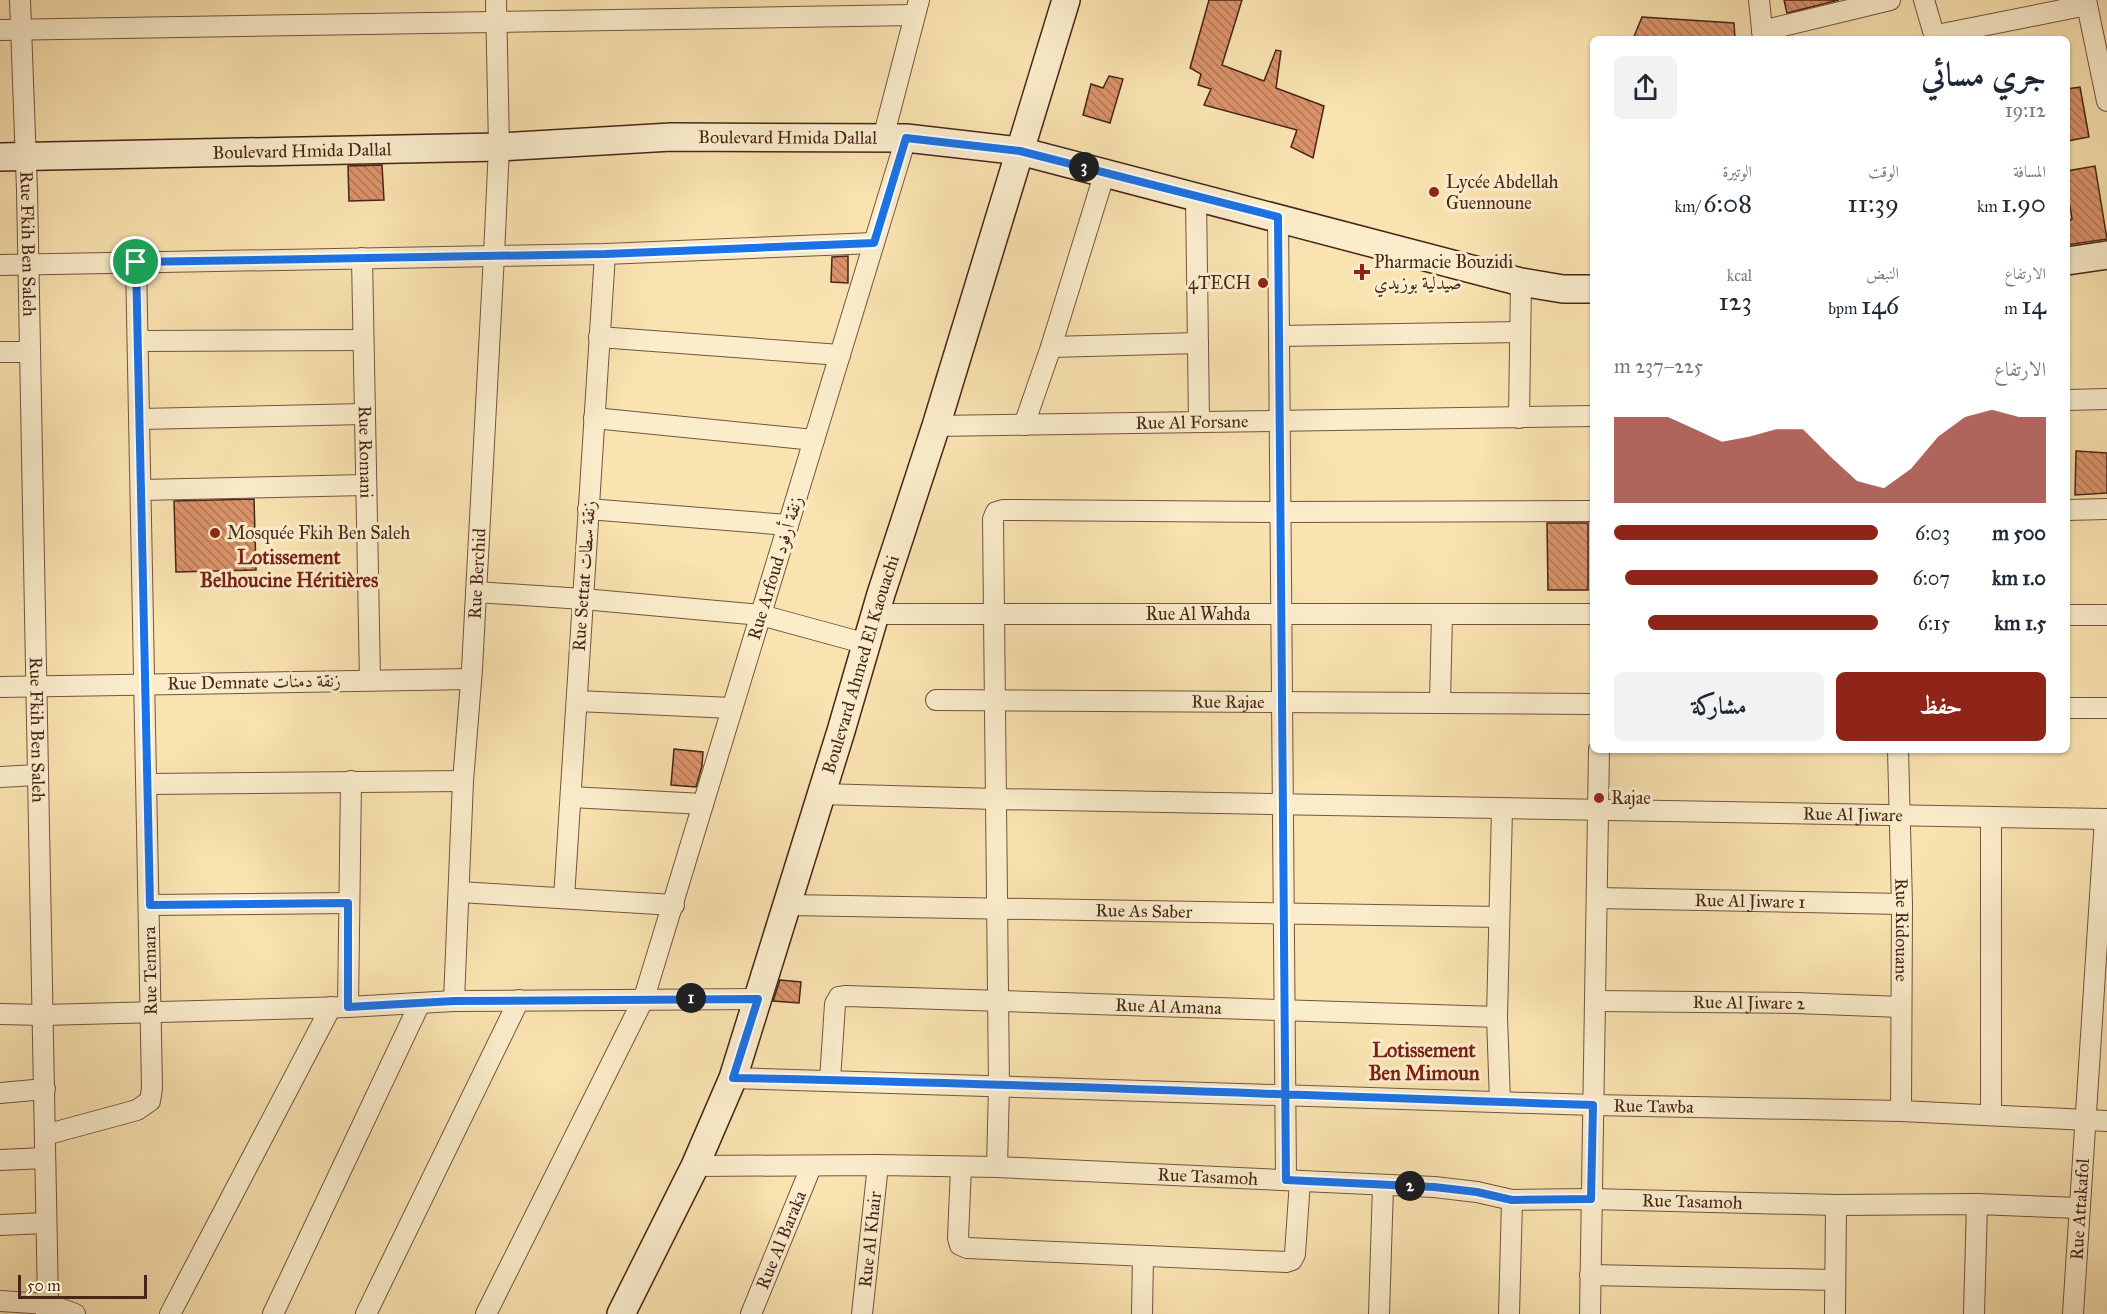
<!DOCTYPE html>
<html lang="ar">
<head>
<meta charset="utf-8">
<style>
  body { margin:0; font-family:"IM FELL Great Primer",Amiri,serif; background:#f2f2f3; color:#1f2937; direction:rtl; height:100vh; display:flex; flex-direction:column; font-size:22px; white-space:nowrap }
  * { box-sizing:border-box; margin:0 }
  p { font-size:20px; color:#747a83 }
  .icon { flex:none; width:33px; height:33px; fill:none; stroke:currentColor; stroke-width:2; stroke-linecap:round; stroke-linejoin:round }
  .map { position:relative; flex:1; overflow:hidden; direction:ltr }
  .side { position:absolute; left:1590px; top:36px; width:480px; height:717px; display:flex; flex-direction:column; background:#fff; border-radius:9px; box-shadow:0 2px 4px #0004; direction:rtl }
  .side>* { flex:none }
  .scale { position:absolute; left:18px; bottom:15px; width:129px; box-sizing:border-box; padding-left:6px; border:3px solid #472518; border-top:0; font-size:16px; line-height:21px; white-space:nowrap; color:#472518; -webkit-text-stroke:4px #fbedcc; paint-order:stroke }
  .pin { position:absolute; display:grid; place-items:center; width:51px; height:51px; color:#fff; margin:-26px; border:3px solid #fff; border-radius:50%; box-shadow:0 2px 6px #0007 }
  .km { position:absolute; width:30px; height:30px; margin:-15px; border-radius:50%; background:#222; color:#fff; font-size:16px; line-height:30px; text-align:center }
  .round { display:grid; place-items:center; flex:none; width:63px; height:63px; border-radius:9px; background:#f2f2f3 }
  .summary { display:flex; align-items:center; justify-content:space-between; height:102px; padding:0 24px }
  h1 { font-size:33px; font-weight:600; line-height:45px }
  .figures { display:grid; grid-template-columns:repeat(3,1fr); gap:9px; height:102px; padding:6px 24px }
  .figures div { display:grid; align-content:center }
  .figures b { font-size:26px; font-weight:600 }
  .figures small { font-size:16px; font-weight:400 }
  .figures p { font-size:16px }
  .chart { height:168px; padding:12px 24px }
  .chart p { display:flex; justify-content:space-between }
  .chart svg { width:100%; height:108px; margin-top:6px; fill:#8f2418; opacity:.7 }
  .primary-button { display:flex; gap:12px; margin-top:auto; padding:12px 24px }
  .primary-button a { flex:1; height:69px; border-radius:9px; background:#8f2418; color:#fff; font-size:24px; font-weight:600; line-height:69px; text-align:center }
  .primary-button a+a { background:#f2f2f3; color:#1f2937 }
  ul { padding:0 24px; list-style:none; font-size:20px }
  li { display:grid; grid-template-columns:96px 72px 1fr; align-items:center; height:45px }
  li i { height:15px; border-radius:8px; background:#8f2418 }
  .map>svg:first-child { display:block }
</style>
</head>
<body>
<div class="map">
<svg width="2107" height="1314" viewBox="0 0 2107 1314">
  <defs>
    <pattern id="building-back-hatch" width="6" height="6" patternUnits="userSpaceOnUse" patternTransform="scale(1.5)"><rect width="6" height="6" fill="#db936b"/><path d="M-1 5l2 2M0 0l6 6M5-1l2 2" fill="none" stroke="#b37857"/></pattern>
  </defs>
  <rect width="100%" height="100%" fill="#f9e3b0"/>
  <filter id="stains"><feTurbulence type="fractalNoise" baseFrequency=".00333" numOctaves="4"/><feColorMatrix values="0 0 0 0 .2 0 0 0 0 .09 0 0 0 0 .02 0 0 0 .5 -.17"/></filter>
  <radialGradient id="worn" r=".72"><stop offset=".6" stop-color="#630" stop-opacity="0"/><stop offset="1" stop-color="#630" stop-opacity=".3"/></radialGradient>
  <g fill="url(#building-back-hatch)" stroke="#472518" stroke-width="1.5">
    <polygon points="1209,0 1242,0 1222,65 1264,81 1276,50 1281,51 1276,88 1324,106 1313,158 1291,147 1297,130 1204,105 1211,89 1198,85 1201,74 1190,68"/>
    <polygon points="1784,0 1839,0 1787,13"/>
    <polygon points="1642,17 1734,23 1735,39 1633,39"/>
    <polygon points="1109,76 1123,79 1110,123 1083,115 1091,84 1103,88"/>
    <polygon points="2080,87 2089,137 2067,141 2067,89"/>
    <polygon points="382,165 384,200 349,201 348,166"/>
    <polygon points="2095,166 2107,239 2067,245 2067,222 2072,219 2067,189 2067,171"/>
    <polygon points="848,256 848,283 831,282 832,257"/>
    <polygon points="2076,451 2107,453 2107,493 2075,495"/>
    <polygon points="254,499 256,570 176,572 174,501"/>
    <polygon points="1547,523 1588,523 1588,590 1548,590"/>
    <polygon points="674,749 703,752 702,766 696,787 671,785"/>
    <polygon points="780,980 801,982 799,1003 773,1001"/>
  </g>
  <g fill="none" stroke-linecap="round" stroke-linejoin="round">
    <g stroke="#74543e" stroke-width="22">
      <g id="street">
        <path id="s1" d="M20,0L27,190L48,1304L46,1314"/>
        <polyline points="1759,0 1763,39"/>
        <polyline points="1924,0 1933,31 1937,35 2087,5"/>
        <polyline points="2086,0 2107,101"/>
        <polyline points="0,30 914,15"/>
        <polyline points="1762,31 1890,0"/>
        <polyline points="883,138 919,0"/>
        <polyline points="1196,196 1199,422"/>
        <polyline points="1278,217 1286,1180"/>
        <path id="s2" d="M362,258L370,680"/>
        <polyline points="0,265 605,254 874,243"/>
        <polyline points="1279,336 1520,332"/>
        <polyline points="599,337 840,355"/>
        <polyline points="138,341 363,340"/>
        <polyline points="1051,347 1198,343"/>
        <polyline points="0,352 28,352"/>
        <polyline points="2067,400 2107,399"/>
        <polyline points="594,418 814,440"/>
        <polyline points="1519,418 1521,282"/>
        <polyline points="140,419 364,414"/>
        <polyline points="1024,425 1051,347 1105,172"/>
        <path id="s3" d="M936,426L1593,416"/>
        <polyline points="141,490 365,485"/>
        <polyline points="588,509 788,525"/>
        <polyline points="2067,510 2107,509"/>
        <polyline points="476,592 583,599 761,615 867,644"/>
        <path id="s4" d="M876,614H1593"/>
        <polyline points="2067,615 2107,615"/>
        <polyline points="0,687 471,679"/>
        <path id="s5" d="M936,700L1593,704"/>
        <polyline points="577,701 732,708"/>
        <polyline points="1440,703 1442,614"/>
        <polyline points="2067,708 2107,708"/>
        <path id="s6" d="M1898,750L1902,904L1901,1111"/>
        <polyline points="0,777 37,775"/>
        <polyline points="147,784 463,781"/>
        <path id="s7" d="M821,794L996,799L2107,819"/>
        <polyline points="571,797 703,804"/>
        <polyline points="459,892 674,905"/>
        <polyline points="564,898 605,254"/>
        <path id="s8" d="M1597,898L1902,904"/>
        <polyline points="150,905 349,903"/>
        <path id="s9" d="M788,905L1499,917"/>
        <path id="s10" d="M454,1001L463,781L472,669L494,255L499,147L496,0"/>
        <path id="s11" d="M1596,1001L1796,1003L1901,1007"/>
        <polyline points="348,1007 351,781"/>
        <polyline points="0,1014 43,1015 348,1007 454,1001 758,999"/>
        <path id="s12" d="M733,1078L1593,1105L1901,1111L2107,1121"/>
        <path id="s13" d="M830,1080L835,1004L839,997L846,996L1497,1017"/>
        <polyline points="0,1093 45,1089"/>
        <polyline points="1500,1102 1497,1017 1502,809"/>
        <polyline points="1991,1115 1991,817"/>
        <polyline points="45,1135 137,1110 150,1101 152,1088 136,262"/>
        <polyline points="0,1160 45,1158"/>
        <path id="s14" d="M695,1166L878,1165L997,1167L1434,1187L1477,1192L1512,1200L1591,1199L1836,1205L1977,1204L2079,1208"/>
        <polyline points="961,1167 958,1238 960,1245 967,1248 1286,1262 1292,1260 1295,1254 1300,1181"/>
        <polyline points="997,1167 999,1086 993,519 996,512 1003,510 1281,512 1593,511"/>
        <polyline points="0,1225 46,1223"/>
        <polyline points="1590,1275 1834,1280"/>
        <polyline points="0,1301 48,1304 75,1314"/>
        <polyline points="170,1314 331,1007"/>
        <polyline points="273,1314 420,1003"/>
        <polyline points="366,1314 519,1000"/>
        <polyline points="486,1314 644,998 906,138"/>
        <path id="s15" d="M751,1314L811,1167"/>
        <path id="s16" d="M862,1314L878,1165"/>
        <polyline points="1142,1314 1143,1256"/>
        <polyline points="1379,1314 1383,1186"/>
        <polyline points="1509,1314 1512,1200"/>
        <polyline points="1590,1314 1599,750"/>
        <polyline points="1835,1314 1836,1205"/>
        <polyline points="1974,1314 1977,1204"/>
        <path id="s17" d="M2073,1314L2105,819"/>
      </g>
    </g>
    <g stroke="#472518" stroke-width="30">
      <g id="secondary">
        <path id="s18" d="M0,157L499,147L671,137L906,138L1020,151L1521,282L1563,289H1593"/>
        <polyline points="2067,261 2107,255"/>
        <path id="s19" d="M621,1314L695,1166L733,1078L841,731L881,594L936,426L1066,0"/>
      </g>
    </g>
    <use href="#street" stroke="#fbedcc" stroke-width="20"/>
    <use href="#secondary" stroke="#fbedcc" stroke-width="27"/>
  </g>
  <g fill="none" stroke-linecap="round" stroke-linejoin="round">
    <g stroke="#fff" stroke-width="12">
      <path id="route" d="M136,262L150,905L348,903V1007L454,1001L758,999L733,1078C1020,1083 1306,1096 1593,1105L1591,1199L1512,1200L1477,1192L1434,1187L1286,1180L1278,217L1020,151L906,138L874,243L605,254L136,262"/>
    </g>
    <use href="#route" stroke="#1a73e8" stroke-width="8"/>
  </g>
  <g fill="#8f2418" stroke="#fbedcc" stroke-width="2">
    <circle cx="1434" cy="192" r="6"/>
    <path d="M1359 263h6v6h6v6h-6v6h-6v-6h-6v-6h6z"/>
    <circle cx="1263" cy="283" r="6"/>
    <circle cx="215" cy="533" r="6"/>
    <circle cx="1599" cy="798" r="6"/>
  </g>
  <g text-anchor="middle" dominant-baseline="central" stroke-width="6" stroke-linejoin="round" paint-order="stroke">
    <g font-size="18" fill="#472518" stroke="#fbedcc">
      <text stroke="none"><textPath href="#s18" startOffset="788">Boulevard Hmida Dallal</textPath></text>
      <text stroke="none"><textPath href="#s18" startOffset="302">Boulevard Hmida Dallal</textPath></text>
      <text stroke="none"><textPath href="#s1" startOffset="244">Rue Fkih Ben Saleh</textPath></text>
      <text stroke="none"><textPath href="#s3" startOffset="256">Rue Al Forsane</textPath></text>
      <text stroke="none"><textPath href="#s2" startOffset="194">Rue Romani</textPath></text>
      <text transform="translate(775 568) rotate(-73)">Rue Arfoud زنقة أرفود</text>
      <text stroke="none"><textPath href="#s10" startOffset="428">Rue Berchid</textPath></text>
      <text transform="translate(584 576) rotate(-86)">Rue Settat زنقة سطات</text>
      <text stroke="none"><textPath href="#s4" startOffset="322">Rue Al Wahda</textPath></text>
      <text stroke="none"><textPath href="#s19" startOffset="694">Boulevard Ahmed El Kaouachi</textPath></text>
      <text transform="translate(254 682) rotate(-1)">Rue Demnate زنقة دمنات</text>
      <text stroke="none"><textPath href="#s5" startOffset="292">Rue Rajae</textPath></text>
      <text stroke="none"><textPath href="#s1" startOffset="730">Rue Fkih Ben Saleh</textPath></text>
      <text stroke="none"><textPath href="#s7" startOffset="1032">Rue Al Jiware</textPath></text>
      <text stroke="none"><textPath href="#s8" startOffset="153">Rue Al Jiware 1</textPath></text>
      <text stroke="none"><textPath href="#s9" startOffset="356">Rue As Saber</textPath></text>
      <text stroke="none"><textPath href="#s6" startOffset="180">Rue Ridouane</textPath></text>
      <text transform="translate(150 971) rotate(-91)">Rue Temara</text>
      <text stroke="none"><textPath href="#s11" startOffset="153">Rue Al Jiware 2</textPath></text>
      <text stroke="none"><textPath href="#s13" startOffset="414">Rue Al Amana</textPath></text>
      <text stroke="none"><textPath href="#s12" startOffset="921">Rue Tawba</textPath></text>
      <text stroke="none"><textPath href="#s14" startOffset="513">Rue Tasamoh</textPath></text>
      <text stroke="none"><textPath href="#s14" startOffset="999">Rue Tasamoh</textPath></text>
      <text stroke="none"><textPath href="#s17" startOffset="105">Rue Attakafol</textPath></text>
      <text stroke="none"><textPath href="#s15" startOffset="80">Rue Al Baraka</textPath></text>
      <text stroke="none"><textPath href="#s16" startOffset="75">Rue Al Khair</textPath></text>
    </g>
    <g font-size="18" fill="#472518" stroke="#fbedcc" text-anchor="start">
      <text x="1446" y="182">Lycée Abdellah<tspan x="1446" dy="21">Guennoune</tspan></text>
      <text x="1374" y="262">Pharmacie Bouzidi<tspan x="1374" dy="21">صيدلية بوزيدي</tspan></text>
      <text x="1251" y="283" text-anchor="end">4TECH</text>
      <text x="227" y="533">Mosquée Fkih Ben Saleh</text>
      <text x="1611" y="798">Rajae</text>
    </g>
    <g font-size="20" font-weight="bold" fill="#7a1f14" stroke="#fbedcc">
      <text x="289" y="557">Lotissement<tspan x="289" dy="23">Belhoucine Héritières</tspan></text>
      <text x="1424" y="1050">Lotissement<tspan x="1424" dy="23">Ben Mimoun</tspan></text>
    </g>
  </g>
  <rect width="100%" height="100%" filter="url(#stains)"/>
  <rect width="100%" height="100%" fill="url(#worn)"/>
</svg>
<div class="scale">50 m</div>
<div class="pin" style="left:136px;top:262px;background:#1e9e55"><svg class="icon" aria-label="arrive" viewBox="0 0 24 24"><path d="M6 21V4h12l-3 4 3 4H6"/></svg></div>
<b class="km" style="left:691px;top:998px">1</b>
<b class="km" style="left:1410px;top:1186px">2</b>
<b class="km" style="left:1084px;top:167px">3</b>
<section class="side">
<div class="summary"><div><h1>جري مسائي</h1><p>19:12</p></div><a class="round"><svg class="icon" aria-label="share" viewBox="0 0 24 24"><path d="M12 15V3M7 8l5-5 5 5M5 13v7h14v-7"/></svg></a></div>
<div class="figures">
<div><p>المسافة</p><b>1.90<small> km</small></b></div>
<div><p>الوقت</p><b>11:39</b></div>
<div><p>الوتيرة</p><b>6:08<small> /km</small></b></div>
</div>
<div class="figures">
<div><p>الارتفاع</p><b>14<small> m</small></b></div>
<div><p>النبض</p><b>146<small> bpm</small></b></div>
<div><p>kcal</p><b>123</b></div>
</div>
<div class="chart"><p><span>الارتفاع</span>225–237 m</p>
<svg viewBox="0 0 160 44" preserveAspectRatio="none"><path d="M0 44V9L10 9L20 9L30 14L40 19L50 17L60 14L70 14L80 25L90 35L100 38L110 30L120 17L130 9L140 6L150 9L160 9V44z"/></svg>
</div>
<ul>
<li><b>500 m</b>6:03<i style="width:100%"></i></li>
<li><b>1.0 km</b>6:07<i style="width:96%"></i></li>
<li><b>1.5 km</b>6:15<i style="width:87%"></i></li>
</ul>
<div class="primary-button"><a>حفظ</a><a>مشاركة</a></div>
</section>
</div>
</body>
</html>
